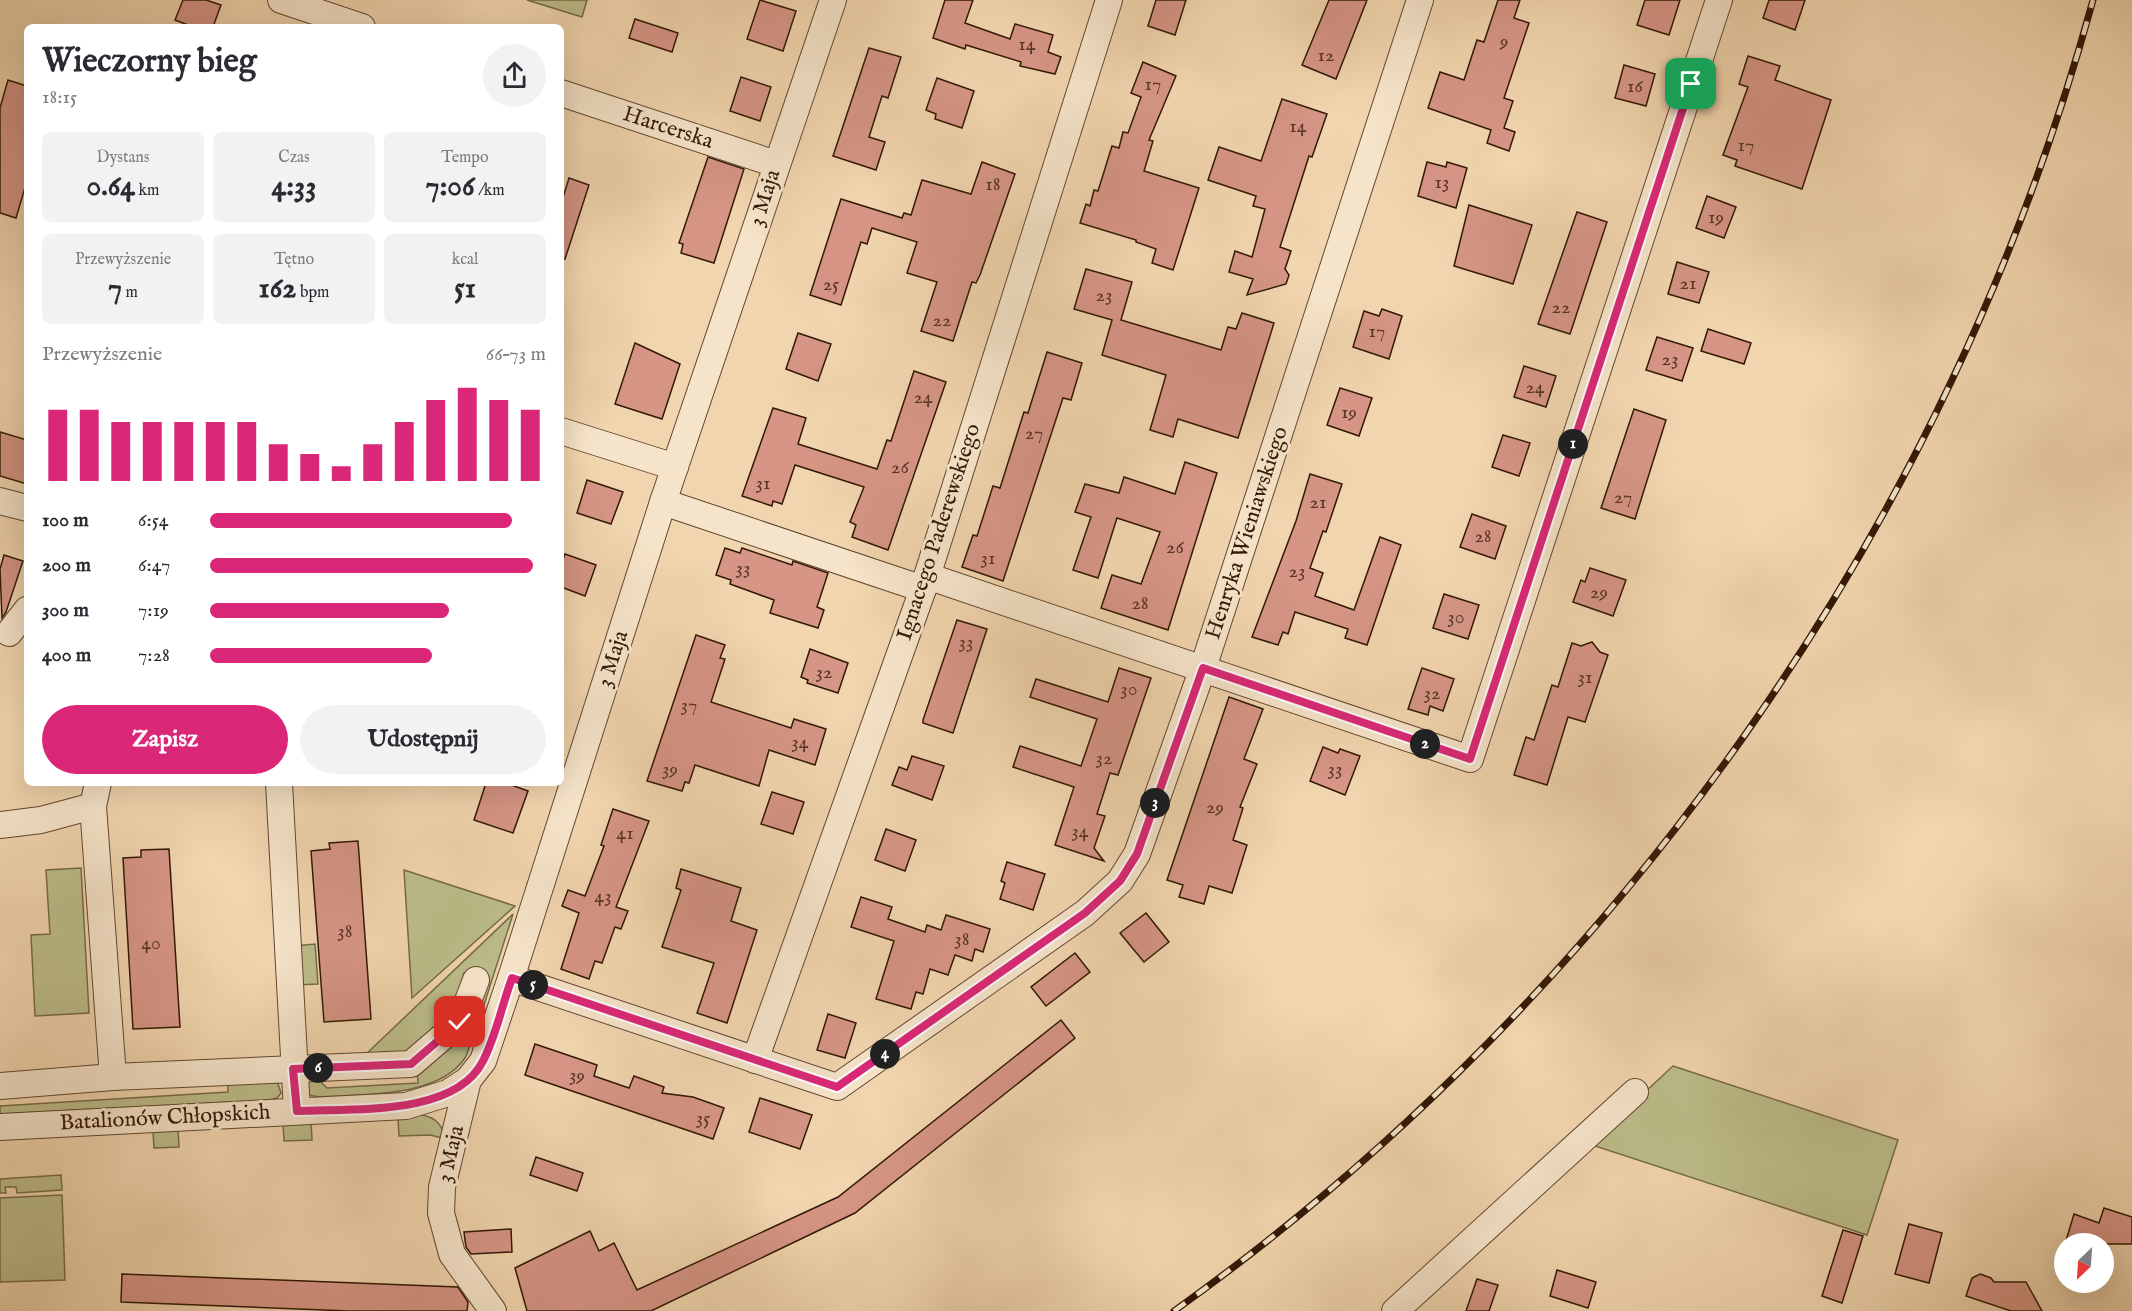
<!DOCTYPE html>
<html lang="pl">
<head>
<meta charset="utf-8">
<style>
  body { margin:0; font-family:"IM FELL English",serif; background:#f2f2f3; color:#2b2b33; height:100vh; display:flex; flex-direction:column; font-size:22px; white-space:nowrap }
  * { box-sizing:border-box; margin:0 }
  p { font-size:20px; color:#7c7c81 }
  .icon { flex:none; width:33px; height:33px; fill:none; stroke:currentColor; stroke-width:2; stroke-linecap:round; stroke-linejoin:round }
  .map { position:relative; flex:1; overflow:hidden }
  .panel { position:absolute; left:24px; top:24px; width:540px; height:762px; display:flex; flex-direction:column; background:#fff; border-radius:9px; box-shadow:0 6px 24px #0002 }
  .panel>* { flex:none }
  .needle { width:39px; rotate:205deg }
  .controls { position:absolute; left:2054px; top:1233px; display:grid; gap:12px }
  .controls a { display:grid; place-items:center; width:60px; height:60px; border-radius:50%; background:#fff; box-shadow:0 6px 24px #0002; font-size:30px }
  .pin { position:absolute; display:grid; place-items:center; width:51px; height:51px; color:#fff; margin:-26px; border-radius:12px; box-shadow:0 3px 9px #0006 }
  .km { position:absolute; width:30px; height:30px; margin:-15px; border-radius:50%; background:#222; color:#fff; font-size:16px; line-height:30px; text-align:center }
  .round { display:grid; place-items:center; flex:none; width:63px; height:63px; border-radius:32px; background:#f2f2f3 }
  .head { display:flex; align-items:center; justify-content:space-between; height:102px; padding:0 18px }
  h1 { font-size:33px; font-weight:700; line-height:45px }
  .figures { display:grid; grid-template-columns:repeat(3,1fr); gap:9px; height:102px; padding:6px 18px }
  .figures div { display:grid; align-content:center; border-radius:9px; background:#f2f2f3; text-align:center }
  .figures b { font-size:30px; font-weight:700 }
  .figures small { font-size:16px; font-weight:400 }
  .figures p { font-size:16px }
  .chart { height:168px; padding:12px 18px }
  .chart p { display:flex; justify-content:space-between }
  .chart svg { width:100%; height:108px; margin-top:6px; stroke:#db2777; stroke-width:6 }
  .action { display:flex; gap:12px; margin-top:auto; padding:12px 18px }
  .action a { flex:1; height:69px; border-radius:36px; background:#db2777; color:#fff; font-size:24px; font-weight:700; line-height:69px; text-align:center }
  .action a+a { background:#f2f2f3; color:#2b2b33 }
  ul { padding:0 18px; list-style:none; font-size:20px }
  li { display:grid; grid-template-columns:96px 72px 1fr; align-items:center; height:45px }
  li i { height:15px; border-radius:8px; background:#db2777 }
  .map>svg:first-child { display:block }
</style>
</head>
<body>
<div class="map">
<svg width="2132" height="1311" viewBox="0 0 2132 1311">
  <rect width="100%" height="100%" fill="#f1d5ae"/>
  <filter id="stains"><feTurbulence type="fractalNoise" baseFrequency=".00333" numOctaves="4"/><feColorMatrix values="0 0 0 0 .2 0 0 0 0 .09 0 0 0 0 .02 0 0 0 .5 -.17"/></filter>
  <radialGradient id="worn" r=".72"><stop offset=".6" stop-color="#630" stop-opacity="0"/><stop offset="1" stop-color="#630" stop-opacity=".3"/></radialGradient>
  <g fill="#bcbd89" stroke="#776a48" stroke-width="1.5">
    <polygon points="527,0 587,0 582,17"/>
    <polygon points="81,868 89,1013 35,1016 31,935 50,934 46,870"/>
    <polygon points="404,870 515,906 412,998"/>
    <polygon points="513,914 476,1030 473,1029 487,980 464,973 449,1021 409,1056 362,1058"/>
    <polygon points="315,944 318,984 297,985 294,946"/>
    <path d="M454,1033L471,1036C470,1042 469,1052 465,1058C438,1098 363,1094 320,1097L308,1095L302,1082L315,1076L327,1088L418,1083L417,1070Z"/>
    <polygon points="1673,1066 1898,1140 1867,1235 1589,1144"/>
    <polygon points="273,1080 278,1084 281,1093 277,1098 269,1100 0,1114 0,1106 228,1092 228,1081"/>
    <path d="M416,1114C433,1116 441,1121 446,1139L430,1135L399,1136L398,1118Z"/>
    <polygon points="311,1122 312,1140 284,1141 283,1123"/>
    <polygon points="178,1129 179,1147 154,1148 153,1131"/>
    <polygon points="61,1175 62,1190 17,1193 16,1187 5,1187 6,1193 0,1193 0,1179"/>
    <polygon points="62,1195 65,1280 0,1282 0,1198"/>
  </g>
  <g fill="#d69585" stroke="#321806" stroke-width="1.5">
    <polygon points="183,0 206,0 221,5 213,27 193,27 175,20"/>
    <polygon points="760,0 796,11 783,51 747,39"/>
    <polygon points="945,0 973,0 965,23 1010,39 1015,24 1053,35 1048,52 1061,57 1055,74 1020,66 1021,62 966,45 965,49 933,38"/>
    <polygon points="1156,0 1186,0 1175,35 1148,26"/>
    <polygon points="1329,0 1367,0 1336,79 1302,65"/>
    <polygon points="1498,0 1520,0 1514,18 1529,23 1504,98 1513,101 1504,128 1515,132 1509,151 1487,143 1491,130 1428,108 1440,72 1464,80 1477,40 1484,42"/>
    <polygon points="1645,0 1680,0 1669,35 1637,25"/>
    <polygon points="1769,0 1805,0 1795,30 1763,18"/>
    <polygon points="635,19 678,33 672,52 629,38"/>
    <polygon points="869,48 901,57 888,98 882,96 869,137 885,142 876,170 833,156"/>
    <polygon points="1748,56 1780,66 1775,80 1831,100 1802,189 1735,166 1737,160 1723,155 1748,87 1739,84"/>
    <polygon points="1143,62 1176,76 1149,140 1153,141 1144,171 1199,188 1173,270 1152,263 1156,249 1136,242 1136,240 1080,223 1086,204 1090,206 1094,190 1098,191 1112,146 1119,148 1123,132 1128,133 1141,97 1131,93"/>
    <polygon points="1624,65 1655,74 1646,106 1615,98"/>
    <polygon points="741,77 771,87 760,121 730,111"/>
    <polygon points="937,78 974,91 962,128 935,119 936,114 926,110"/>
    <polygon points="8,80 27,86 27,181 16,218 0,213 0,108"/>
    <polygon points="1282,99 1327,114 1312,157 1309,156 1280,247 1291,251 1285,269 1289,275 1286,284 1247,295 1253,279 1229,272 1235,251 1252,257 1265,209 1253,206 1256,196 1208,180 1219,147 1261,161"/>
    <polygon points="708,157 744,169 714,263 681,253 683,244 679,243"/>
    <polygon points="982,162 1015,174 980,275 976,283 972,282 953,341 921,331 937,282 907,273 917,242 872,228 867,244 861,242 841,305 810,295 841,199 902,218 904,213 911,215 922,180 971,194"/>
    <polygon points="1427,162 1446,167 1447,162 1467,168 1456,208 1418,196"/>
    <polygon points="569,178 589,185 565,259 561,258 561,204"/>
    <polygon points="1707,196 1736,207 1724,238 1696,228"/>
    <polygon points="1469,205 1532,225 1513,284 1454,266"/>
    <polygon points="1577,212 1607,222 1570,334 1538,324"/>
    <polygon points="1677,262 1709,272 1699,303 1668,294"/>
    <polygon points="1086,269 1132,282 1121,320 1221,350 1228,327 1236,329 1242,313 1274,323 1238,438 1178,419 1173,437 1150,430 1166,375 1102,355 1112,320 1074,309"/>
    <polygon points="1382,309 1402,316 1389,359 1353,347 1364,311 1379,316"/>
    <polygon points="1708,329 1751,343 1744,364 1701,351"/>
    <polygon points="798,333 831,344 818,381 786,369"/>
    <polygon points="1657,337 1693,348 1682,381 1646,370"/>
    <polygon points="635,343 680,364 662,419 615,404"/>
    <polygon points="1047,352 1082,363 1071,400 1063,398 1003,581 962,567 973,535 977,536 993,486 1000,488 1024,412 1028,413"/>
    <polygon points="1524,366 1556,376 1546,407 1514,397"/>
    <polygon points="914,371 946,382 888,550 852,537 856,525 850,522 864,487 795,465 782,504 773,501 772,506 742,496 773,408 806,418 798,444 877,469 887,440 891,441"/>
    <polygon points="1340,388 1372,398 1359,436 1327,425"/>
    <polygon points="1634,409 1666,420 1635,519 1601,508"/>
    <polygon points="0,432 27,440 27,484 0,476"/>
    <polygon points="1503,435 1530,443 1519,476 1492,467"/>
    <polygon points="1185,462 1217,473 1168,630 1101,608 1112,575 1141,584 1160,532 1117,518 1098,578 1073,570 1091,517 1075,512 1085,484 1119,493 1124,477 1175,494"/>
    <polygon points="1310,474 1342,484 1326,532 1323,531 1310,568 1323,573 1315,596 1354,610 1380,537 1401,545 1367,645 1345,638 1348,629 1295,612 1288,634 1283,632 1278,645 1252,637 1296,521"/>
    <polygon points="587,480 623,492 611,524 577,513"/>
    <polygon points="1472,514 1506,526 1495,559 1460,547"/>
    <polygon points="725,548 740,553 742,548 792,565 793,561 828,573 817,607 824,610 818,628 770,613 774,600 730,584 731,580 716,575"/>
    <polygon points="565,554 596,565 585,596 561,587 561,565"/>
    <polygon points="4,555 23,561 6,612 2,618 0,569"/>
    <polygon points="1590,568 1626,580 1613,616 1573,602 1581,580 1585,582"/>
    <polygon points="1444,594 1479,605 1468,639 1433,628"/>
    <polygon points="957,620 987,629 953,733 923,723 923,720"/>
    <polygon points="696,635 725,645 720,658 725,659 711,702 791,728 794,719 826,729 815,765 769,750 759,786 695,765 689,783 685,782 682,791 647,781"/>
    <polygon points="1592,642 1600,652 1608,655 1585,722 1568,717 1547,785 1514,775 1526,737 1534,740 1552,685 1558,687 1572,643 1581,646"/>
    <polygon points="810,649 848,663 838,693 807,683 808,680 801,677"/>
    <polygon points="1119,668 1151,678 1118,775 1110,773 1097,814 1105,816 1094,848 1104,861 1055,845 1074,787 1013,767 1020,746 1081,766 1097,719 1030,697 1036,679 1108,702"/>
    <polygon points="1422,668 1454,679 1443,711 1430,706 1428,715 1408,709"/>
    <polygon points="1229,697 1263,709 1244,759 1257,764 1240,807 1243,808 1233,840 1247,845 1232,893 1209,886 1204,904 1179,897 1183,885 1167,880"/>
    <polygon points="1323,747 1338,753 1340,749 1360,756 1345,795 1310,781"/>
    <polygon points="912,756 944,766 932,800 892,785 899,767 907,770"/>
    <polygon points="486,783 506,783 528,791 513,833 474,820"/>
    <polygon points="772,792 804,802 793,834 761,824"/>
    <polygon points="613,809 649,821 616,907 628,911 621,929 615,927 602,963 595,961 589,979 561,969 579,913 562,906 568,890 585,896 604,846 601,845"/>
    <polygon points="886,829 916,840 905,871 875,860"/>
    <polygon points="358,841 371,1019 324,1022 311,851 330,849 329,843"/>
    <polygon points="169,849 180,1027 133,1029 123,858 141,857 141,850"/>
    <polygon points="1007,862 1045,874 1033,910 1000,899 1005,883 1001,881"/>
    <polygon points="681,869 741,888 731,921 757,930 727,1023 697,1013 714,963 662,947 681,890 676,888"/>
    <polygon points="861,897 892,907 888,919 925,932 927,925 941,930 946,915 990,929 983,952 975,949 972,961 955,955 948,975 930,969 923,994 916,992 911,1009 876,999 894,941 851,927"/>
    <polygon points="1146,913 1169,942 1144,962 1120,933"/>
    <polygon points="1075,953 1090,972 1046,1006 1031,987"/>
    <polygon points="828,1014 856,1023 845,1058 817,1050"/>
    <polygon points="1061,1020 1075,1038 855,1213 651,1311 527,1311 515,1268 590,1231 599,1251 614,1243 637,1290 838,1197"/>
    <polygon points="535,1044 597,1065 594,1076 629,1088 634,1076 664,1087 662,1093 693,1097 724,1108 713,1139 525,1075"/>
    <polygon points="760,1098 812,1115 800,1149 749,1132"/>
    <polygon points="536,1157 583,1173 577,1191 530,1175"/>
    <polygon points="2104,1208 2132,1217 2132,1244 2065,1244 2074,1214 2099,1223"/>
    <polygon points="1909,1224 1942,1233 1929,1283 1895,1274"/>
    <polygon points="511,1229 512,1252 471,1254 466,1247 464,1232"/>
    <polygon points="1843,1230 1863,1236 1842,1303 1822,1296"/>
    <polygon points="1557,1270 1596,1282 1588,1308 1550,1296"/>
    <polygon points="122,1274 458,1287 468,1302 467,1311 349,1311 121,1302"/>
    <polygon points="1980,1274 1991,1278 1994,1282 2026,1282 2042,1311 2011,1311 1966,1296 1972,1278"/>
    <polygon points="1477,1279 1498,1285 1489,1311 1466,1311"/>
  </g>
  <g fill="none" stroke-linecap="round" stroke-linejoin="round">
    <g stroke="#624730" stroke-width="28">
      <g id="minor">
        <polyline points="281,0 362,27"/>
        <polyline points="561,93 776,164"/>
        <polyline points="561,431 675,467"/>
        <polyline points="0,501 27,508"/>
        <polyline points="663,502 923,589"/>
        <polyline points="927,576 1470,759 1719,0"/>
        <polyline points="9,633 27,610"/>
        <polyline points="98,783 93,806 113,1077"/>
        <polyline points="279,783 297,1111"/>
        <polyline points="0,825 41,820 93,806"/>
        <polyline points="511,978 837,1087 1085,913 1120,881 1137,854 1203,668 1420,0"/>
        <polyline points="755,1060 923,589 1109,0"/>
        <polyline points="0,1086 113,1077 411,1064 460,1022 476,980"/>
        <polyline points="0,1127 406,1106 448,1093 468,1080"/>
        <polyline points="493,1311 452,1254 441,1213 442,1187 468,1080 483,1061 511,978 663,502 833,0"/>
        <polyline points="1395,1311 1635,1092"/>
      </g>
    </g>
    <use href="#minor" stroke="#f6e4ca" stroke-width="26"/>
    <g stroke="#321806" stroke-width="7">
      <path id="rail" d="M1174,1311C1616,996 1950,524 2093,0"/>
    </g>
    <use href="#rail" stroke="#f6e4ca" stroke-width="4.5" stroke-dasharray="14" stroke-linecap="butt"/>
  </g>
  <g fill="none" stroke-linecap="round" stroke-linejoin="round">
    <g stroke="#fff" stroke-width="12">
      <path id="route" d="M460,1022L411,1064L293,1069L297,1111C350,1108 455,1117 483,1061C496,1036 502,1005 512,978L837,1087L1085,913L1120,881L1137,854L1203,668L1470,759L1691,84"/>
    </g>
    <use href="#route" stroke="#db2777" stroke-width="8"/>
  </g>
  <g text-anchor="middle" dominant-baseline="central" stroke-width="6" stroke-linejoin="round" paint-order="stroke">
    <g font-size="20" fill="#5b3726">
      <text x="1504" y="41">9</text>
      <text x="1027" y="44">14</text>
      <text x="1326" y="55">12</text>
      <text x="1153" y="84">17</text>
      <text x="1635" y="86">16</text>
      <text x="1298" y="126">14</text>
      <text x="1746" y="145">17</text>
      <text x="1442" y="182">13</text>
      <text x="993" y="184">18</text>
      <text x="1716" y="217">19</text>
      <text x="1688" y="283">21</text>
      <text x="831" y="284">25</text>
      <text x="1104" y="295">23</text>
      <text x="1561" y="307">22</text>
      <text x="942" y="320">22</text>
      <text x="1377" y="331">17</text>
      <text x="1670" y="359">23</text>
      <text x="1535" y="387">24</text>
      <text x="923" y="397">24</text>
      <text x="1349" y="412">19</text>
      <text x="1034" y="433">27</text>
      <text x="900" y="467">26</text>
      <text x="763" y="483">31</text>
      <text x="1623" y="497">27</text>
      <text x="1318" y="502">21</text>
      <text x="1483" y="536">28</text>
      <text x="1175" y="547">26</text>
      <text x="988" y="558">31</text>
      <text x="743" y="568">33</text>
      <text x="1297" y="571">23</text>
      <text x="1599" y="592">29</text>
      <text x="1140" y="603">28</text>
      <text x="1456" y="617">30</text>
      <text x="966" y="642">33</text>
      <text x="824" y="672">32</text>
      <text x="1585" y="677">31</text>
      <text x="1129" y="689">30</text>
      <text x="1432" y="693">32</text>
      <text x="689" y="705">37</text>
      <text x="800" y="742">34</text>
      <text x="1104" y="758">32</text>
      <text x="670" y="769">39</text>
      <text x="1335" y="769">33</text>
      <text x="1215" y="807">29</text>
      <text x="1080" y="831">34</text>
      <text x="625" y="833">41</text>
      <text x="603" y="896">43</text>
      <text x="345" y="931">38</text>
      <text x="962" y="939">38</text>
      <text x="151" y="943">40</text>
      <text x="577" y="1075">39</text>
      <text x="703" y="1118">35</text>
    </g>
    <g font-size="22" fill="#321806" stroke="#f6e4ca">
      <text transform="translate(668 128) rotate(18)">Harcerska</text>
      <text transform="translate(765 198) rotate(-72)">3 Maja</text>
      <text transform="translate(939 532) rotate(-72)">Ignacego Paderewskiego</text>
      <text transform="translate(1247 533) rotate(-72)">Henryka Wieniawskiego</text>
      <text transform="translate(613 659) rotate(-72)">3 Maja</text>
      <text transform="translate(165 1118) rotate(-3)">Batalionów Chłopskich</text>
      <text transform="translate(451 1154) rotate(-77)">3 Maja</text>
    </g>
  </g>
  <rect width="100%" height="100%" filter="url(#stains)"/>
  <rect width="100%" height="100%" fill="url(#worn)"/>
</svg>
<div class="controls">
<a><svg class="needle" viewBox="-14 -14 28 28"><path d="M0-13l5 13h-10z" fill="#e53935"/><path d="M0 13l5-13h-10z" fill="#7c7c81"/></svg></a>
</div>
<div class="pin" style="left:1691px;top:84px;background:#1e9e55"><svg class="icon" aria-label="arrive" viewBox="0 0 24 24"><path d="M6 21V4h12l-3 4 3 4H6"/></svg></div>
<div class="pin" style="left:460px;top:1022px;background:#d93025"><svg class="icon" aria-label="check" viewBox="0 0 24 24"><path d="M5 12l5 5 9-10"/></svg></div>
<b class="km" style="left:1573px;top:444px">1</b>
<b class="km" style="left:1425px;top:744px">2</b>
<b class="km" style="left:1155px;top:803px">3</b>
<b class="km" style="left:885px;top:1054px">4</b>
<b class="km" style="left:533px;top:985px">5</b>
<b class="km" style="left:318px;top:1068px">6</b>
<section class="panel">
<div class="head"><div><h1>Wieczorny bieg</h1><p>18:15</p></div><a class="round"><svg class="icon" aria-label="share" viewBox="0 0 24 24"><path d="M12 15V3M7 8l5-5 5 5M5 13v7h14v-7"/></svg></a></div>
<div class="figures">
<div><p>Dystans</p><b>0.64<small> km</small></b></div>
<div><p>Czas</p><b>4:33</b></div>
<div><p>Tempo</p><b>7:06<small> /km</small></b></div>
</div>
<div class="figures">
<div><p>Przewyższenie</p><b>7<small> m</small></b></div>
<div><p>Tętno</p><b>162<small> bpm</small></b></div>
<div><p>kcal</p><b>51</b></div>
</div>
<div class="chart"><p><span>Przewyższenie</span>66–73 m</p>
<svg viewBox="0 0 160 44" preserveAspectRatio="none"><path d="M5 44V15M15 44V15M25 44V20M35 44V20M45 44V20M55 44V20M65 44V20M75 44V29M85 44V33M95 44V38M105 44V29M115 44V20M125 44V11M135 44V6M145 44V11M155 44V15"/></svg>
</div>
<ul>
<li><b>100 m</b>6:54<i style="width:90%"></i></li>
<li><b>200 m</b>6:47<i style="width:96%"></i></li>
<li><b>300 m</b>7:19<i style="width:71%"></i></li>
<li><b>400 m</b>7:28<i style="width:66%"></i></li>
</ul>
<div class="action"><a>Zapisz</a><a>Udostępnij</a></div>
</section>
</div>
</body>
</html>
